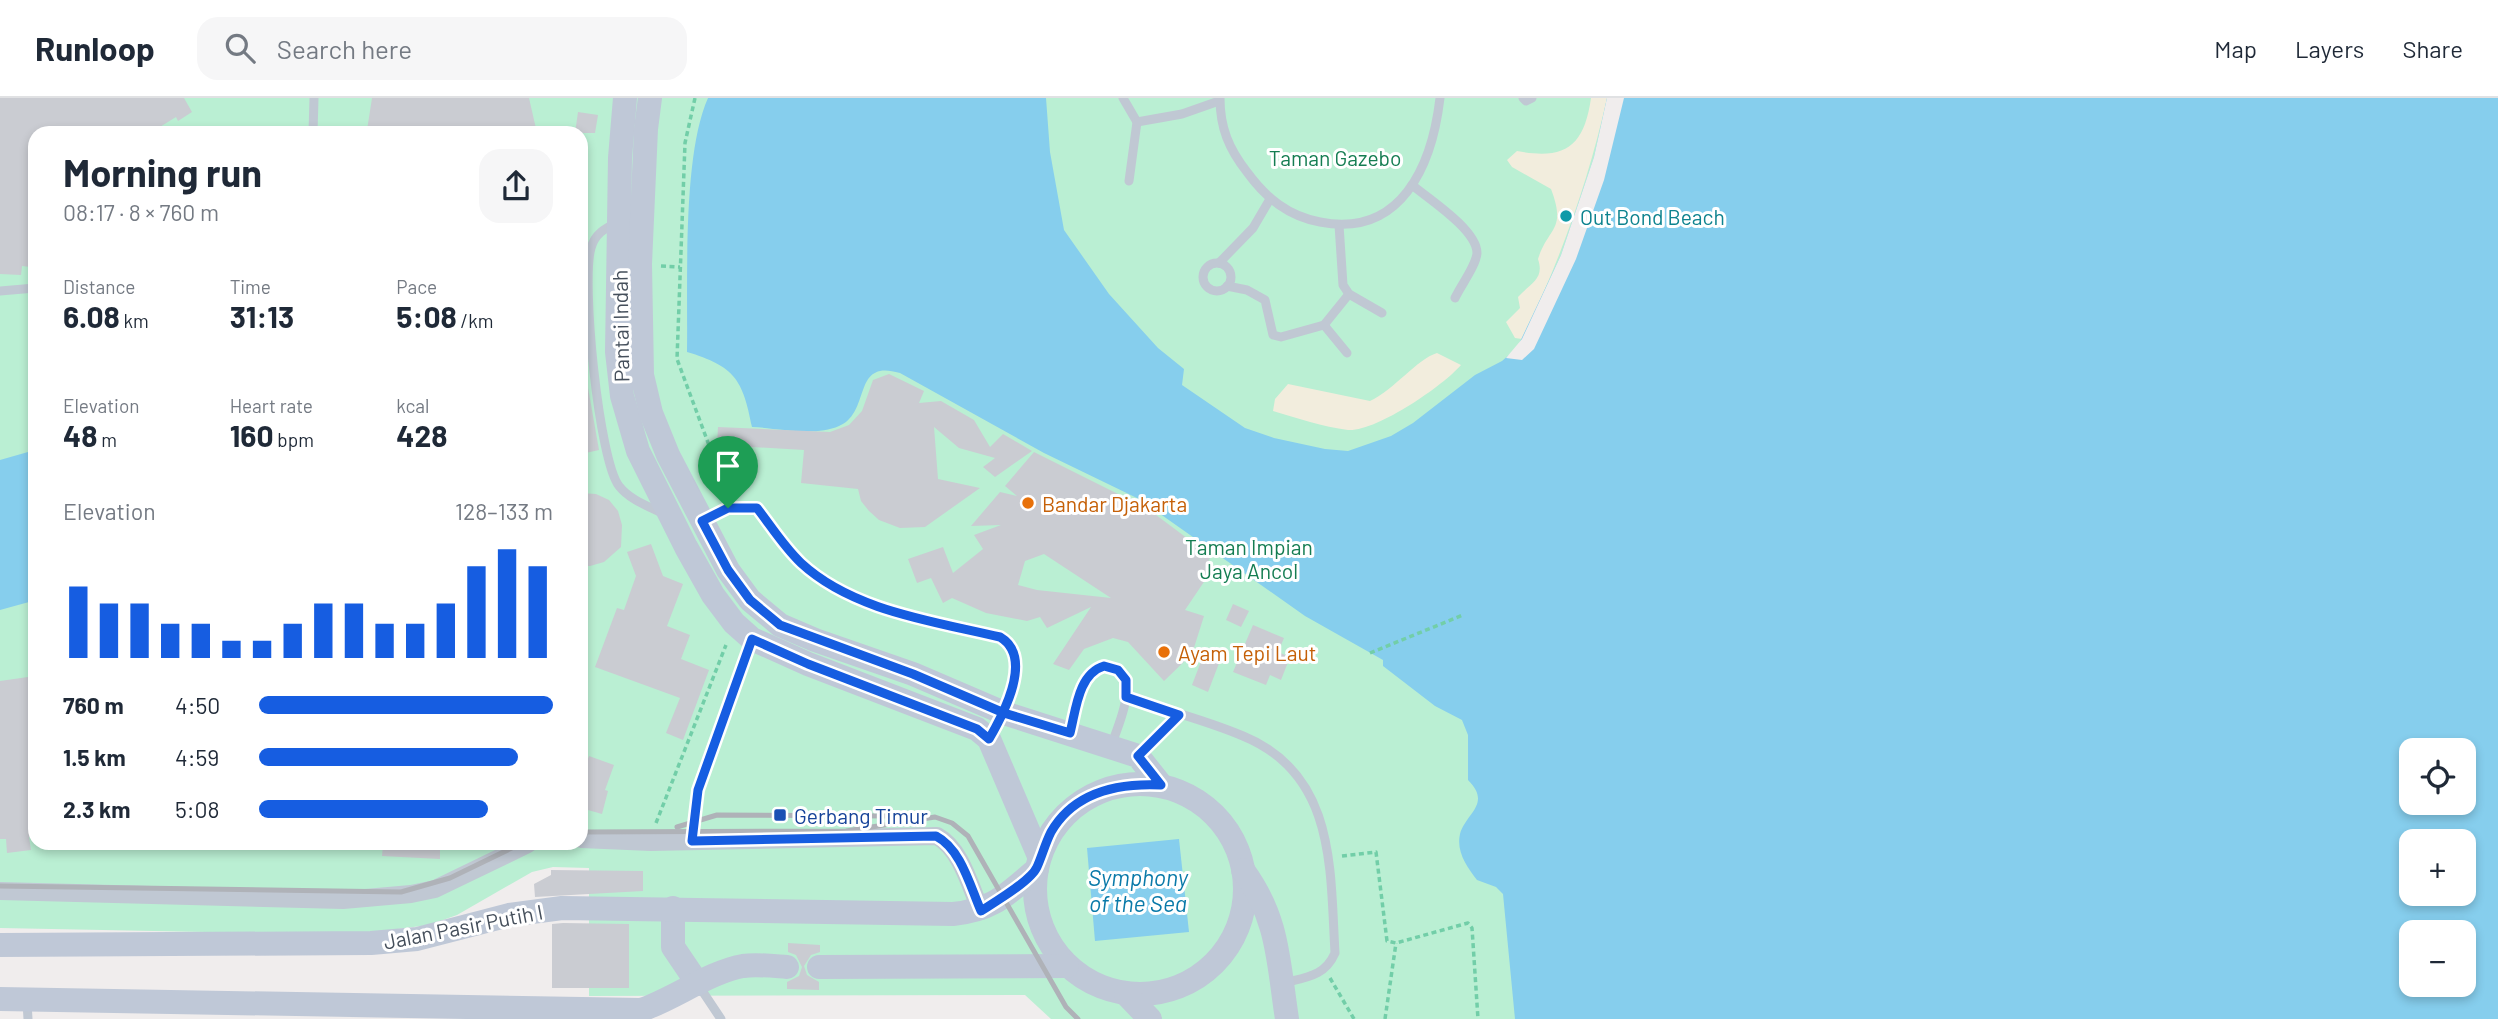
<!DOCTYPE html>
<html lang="en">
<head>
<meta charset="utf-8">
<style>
  body { margin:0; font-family:Barlow,sans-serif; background:#f6f6f7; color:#1f2937; height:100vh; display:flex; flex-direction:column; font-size:26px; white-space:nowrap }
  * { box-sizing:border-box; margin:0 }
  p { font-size:23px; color:#747a83 }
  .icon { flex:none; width:38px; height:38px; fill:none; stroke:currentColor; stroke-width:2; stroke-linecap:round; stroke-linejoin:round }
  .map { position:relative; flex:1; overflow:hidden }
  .panel { position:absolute; left:28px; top:28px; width:560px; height:724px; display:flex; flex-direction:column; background:#fff; border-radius:21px; box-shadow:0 4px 10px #0003 }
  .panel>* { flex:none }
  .controls { position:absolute; left:2399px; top:640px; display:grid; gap:14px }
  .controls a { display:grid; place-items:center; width:77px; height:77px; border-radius:14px; background:#fff; box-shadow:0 4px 10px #0003; font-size:35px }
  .pin { position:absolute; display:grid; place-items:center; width:60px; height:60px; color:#fff; margin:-72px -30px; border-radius:50% 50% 50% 0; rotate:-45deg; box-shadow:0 0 7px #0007 }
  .pin .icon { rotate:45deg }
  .round { display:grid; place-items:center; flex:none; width:74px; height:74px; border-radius:21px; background:#f6f6f7 }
  .summary { display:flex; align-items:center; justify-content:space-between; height:119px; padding:0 35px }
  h1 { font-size:38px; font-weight:700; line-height:52px }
  .metrics { display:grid; grid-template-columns:repeat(3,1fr); gap:10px; height:119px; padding:7px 35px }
  .metrics div { display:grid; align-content:center }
  .metrics b { font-size:30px; font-weight:700 }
  .metrics small { font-size:19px; font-weight:400 }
  .metrics p { font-size:19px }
  .chart { height:196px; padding:14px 35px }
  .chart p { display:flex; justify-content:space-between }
  .chart svg { width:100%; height:126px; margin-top:7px; stroke:#165de1; stroke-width:6 }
  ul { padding:0 35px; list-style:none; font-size:23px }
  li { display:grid; grid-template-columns:112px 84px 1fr; align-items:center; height:52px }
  li i { height:18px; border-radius:9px; background:#165de1 }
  header { display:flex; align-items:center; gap:42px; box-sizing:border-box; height:98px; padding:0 35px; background:#fff; border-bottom:2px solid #e0e1e3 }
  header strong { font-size:33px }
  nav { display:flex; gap:38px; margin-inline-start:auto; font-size:24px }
  .search { width:490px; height:63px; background:#f6f6f7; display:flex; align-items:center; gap:18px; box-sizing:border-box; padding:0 24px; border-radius:21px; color:#747a83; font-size:26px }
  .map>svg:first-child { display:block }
</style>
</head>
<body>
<header>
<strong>Runloop</strong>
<div class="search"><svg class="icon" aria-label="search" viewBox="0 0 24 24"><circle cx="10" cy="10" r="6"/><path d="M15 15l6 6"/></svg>Search here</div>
<nav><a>Map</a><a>Layers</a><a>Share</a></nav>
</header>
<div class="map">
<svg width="2498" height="921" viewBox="0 0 2498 921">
  <rect width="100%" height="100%" fill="#f0eded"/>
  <path fill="#baefd3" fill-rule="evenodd" d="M0,0H2498L2357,921H1051L1025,897L589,898V770L553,769L532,774L457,817L429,827L350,837L0,830ZM35,35H581V746H35Z"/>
  <g fill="#f2eddd">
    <path d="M1591,0H1607C1588,85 1560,163 1522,241L1515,240L1506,224L1520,210L1518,199C1530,185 1545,182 1538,161C1548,129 1567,133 1551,91L1512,69L1507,62L1517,53C1565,62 1584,49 1591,0Z"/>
    <path d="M1437,255L1461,267C1443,288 1376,334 1348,332C1323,329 1297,320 1273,313L1275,301L1288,286L1370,303C1394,292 1417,261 1437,255Z"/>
  </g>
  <g fill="#86ceed" fill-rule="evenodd">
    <path d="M708,0H1046L1050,54L1064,132L1109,196L1158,250L1184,271L1182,287L1245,330L1274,340L1325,351L1348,353L1391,338L1413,325L1475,277L1502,263L1517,250L1561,157L1594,59L1607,0H2498V921H1515L1503,796L1496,789L1477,782C1467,769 1456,754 1460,736C1466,715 1492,706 1468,682V637L1462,622L1435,608L1383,568V562L1305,518L1139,401L1044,355L900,275C851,260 872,314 839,328C814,339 778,330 752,329C743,281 734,268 687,254C688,187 682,58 708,0ZM2412,653H2464V705H2412ZM2412,744H2464V796H2412ZM2412,835H2464V887H2412Z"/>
    <polygon points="35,352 35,472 29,504 0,512 0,362"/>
    <polygon points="1179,741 1189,834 1095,843 1087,750"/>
  </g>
  <polygon fill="#f0eded" points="1607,0 1624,0 1604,82 1576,161 1534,251 1522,262 1506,260 1522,241 1561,157 1594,59"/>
  <g fill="#caccd2" fill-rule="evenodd">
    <polygon points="0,0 184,0 192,14 178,23 176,19 150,35 35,35 35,122 31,169 22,168 21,177 0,176"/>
    <polygon points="372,0 529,0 537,35 389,35 367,32"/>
    <polygon points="578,14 598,17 595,35 575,35"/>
    <polygon points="889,276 924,293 919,305 941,303 974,322 990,349 1003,336 1032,353 995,379 983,369 995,360 959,350 934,329 938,381 980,390 925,429 900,430 879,422 869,413 861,403 858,391 801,385 804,352 717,347 718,329 830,334 849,327 862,313 873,282"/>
    <polygon points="587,284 599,352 581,356 581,285"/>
    <path d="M1034,354L1148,411L1211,458L1206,468L1212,472L1185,512L1204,518L1192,556L1164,583L1128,544L1113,540L1084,551L1069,572L1053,566L1091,509L1047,530L1040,519L1027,523L986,515L952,500L943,505L931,480L917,485L908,461L943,449L953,475L983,451L974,437L1001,427L971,428L1000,394L1017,398L1005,388ZM1044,456L1111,500L1037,492L1018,487L1025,463Z"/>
    <polygon points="581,395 596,396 609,402 618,413 622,427 621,449 604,464 590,468 581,468"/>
    <polygon points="651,446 663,478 683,486 667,528 690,537 681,561 709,572 683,642 666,635 680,600 595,569 617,510 624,512 636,478 627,454"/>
    <polygon points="1233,506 1249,513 1241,529 1226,522"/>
    <polygon points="1253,527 1284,540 1278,554 1290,559 1281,582 1270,577 1266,587 1233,574"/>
    <polygon points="1205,553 1221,560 1208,594 1192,587"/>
    <polygon points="35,578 35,738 29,739 31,752 7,755 6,741 0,741 0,583"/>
    <polygon points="589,658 614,667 605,692 608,693 602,716 581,710 581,680"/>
    <polygon points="383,746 440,746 440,761 382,758"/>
    <polygon points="551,772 643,773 643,793 535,799 534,786 551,777"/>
    <polygon points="563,825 629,826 629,890 552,890 552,826"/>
    <polygon points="788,845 820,847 820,854 811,857 804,868 807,877 819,884 819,892 787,891 787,884 799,878 802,869 796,857 788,854"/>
  </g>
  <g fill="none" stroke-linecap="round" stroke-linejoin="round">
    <g stroke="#72cea8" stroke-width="3.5" stroke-dasharray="5 3.5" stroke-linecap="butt">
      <polyline points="695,0 685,45 677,261 713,358 745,395"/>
      <polyline points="661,168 680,169"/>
      <polyline points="1370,555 1463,517"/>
      <polyline points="656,725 726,547"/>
      <polyline points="693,727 697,703"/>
      <polyline points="1342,758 1376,754 1387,843 1396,845 1468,825 1472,830 1478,921"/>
      <polyline points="1330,880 1354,921"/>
      <polyline points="1385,921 1396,845"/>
    </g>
    <g stroke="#c0c8d3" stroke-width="9">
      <polyline points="1123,0 1137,24 1129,83"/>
      <path d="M1220,0C1220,30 1229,51 1247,74C1266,100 1288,118 1320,124C1401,140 1432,68 1440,0"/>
      <polyline points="1523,0 1526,3 1532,0"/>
      <polyline points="1137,24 1182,16 1219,3"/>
      <polyline points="313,35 314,0"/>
      <path d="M1412,87C1429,101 1477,132 1477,155C1476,168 1461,187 1455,200"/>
      <path d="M616,125C604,131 595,136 591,150C581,183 599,363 619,388C630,402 648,408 664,416"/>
      <polyline points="1339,127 1343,187 1349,196 1382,215"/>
      <polyline points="1219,165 1253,130 1270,101"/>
      <circle cx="1217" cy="179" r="14"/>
      <polyline points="1227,188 1247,192 1265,202 1273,237 1281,239 1324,227 1349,196"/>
      <polyline points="0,193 35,190"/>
      <polyline points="1324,227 1347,255"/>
      <path d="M704,422L728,410H757C771,428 784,449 801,465C853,513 933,523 1000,539C1034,559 1005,614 990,640"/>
      <path d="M1126,599C1165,612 1206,622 1243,638C1336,676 1330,771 1335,855C1325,878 1307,879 1284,885"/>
      <path d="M1070,633C1077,610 1079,566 1111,569C1141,585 1119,622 1111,649"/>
      <polyline points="1138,658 1179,617"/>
      <polyline points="698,692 752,542"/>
      <polyline points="699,888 721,921"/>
      <polyline points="27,904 28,921"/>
    </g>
    <g stroke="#c0c8d3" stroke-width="18">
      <path d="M581,741L651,744L937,738C961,751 970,788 981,813"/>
      <polyline points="0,793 343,802 411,796 435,791 528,746"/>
    </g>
    <g stroke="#bfc8d7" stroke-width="24">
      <polyline points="625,0 620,60 617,254 622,298 638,353 686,449 713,497 734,525 752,541 808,566 977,631 989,641 1039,758"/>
      <polyline points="650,0 646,31 640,166 642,277 651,315 668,357 728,472 750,502 780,527 815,542 913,576 1004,615 1138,658 1161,687"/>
      <circle cx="1140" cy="791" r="105"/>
      <path d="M1243,772C1279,821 1278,863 1287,921"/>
      <polyline points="673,810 673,849 698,886"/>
      <path d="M0,847L371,845L417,841L509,817L562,810L953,816C994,812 1007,796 1037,771"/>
      <polyline points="819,869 1067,868"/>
      <polyline points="1126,896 1150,921"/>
      <path d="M0,901L641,912C674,901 709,874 743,868C757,866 773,868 787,869"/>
    </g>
    <g stroke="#afb2b8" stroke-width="5">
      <polyline points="677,729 717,717 889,718"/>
      <polyline points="581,734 846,733 935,719 952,725 968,738 1066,909 1078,921"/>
      <polyline points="0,788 401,794 450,780 520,746"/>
    </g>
  </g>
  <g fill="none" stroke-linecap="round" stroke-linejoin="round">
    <g stroke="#fff" stroke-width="14">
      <path id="route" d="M728,410H757C771,428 784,449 801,465C853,513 933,523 1000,539C1034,559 1004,615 989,641L977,631L808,566L752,541L698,692L692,743L936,738C961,751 970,788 981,813C995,804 1031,783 1037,769C1042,758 1045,746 1051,734C1074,694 1119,685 1161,687L1138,658L1179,617L1126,599V582L1118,572L1104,568C1078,576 1076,612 1070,635L1004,615L913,576L780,527L750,502L728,472L702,423L728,410"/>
    </g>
    <use href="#route" stroke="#165de1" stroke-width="9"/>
  </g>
  <circle fill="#0f9aa8" stroke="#fff" stroke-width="2.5" cx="1566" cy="118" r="7"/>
  <g fill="#e8710a" stroke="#fff" stroke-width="2.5">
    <circle cx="1028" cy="405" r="7"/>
    <circle cx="1164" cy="554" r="7"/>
  </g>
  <rect fill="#1a4fb4" stroke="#fff" stroke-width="2.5" x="773" y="710" width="14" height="14" rx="3.5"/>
  <g text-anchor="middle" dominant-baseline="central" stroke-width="6" stroke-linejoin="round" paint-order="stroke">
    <g font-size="21" fill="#157d52" stroke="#fff">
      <text x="1335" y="59">Taman Gazebo</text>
      <text x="1249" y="448">Taman Impian<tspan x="1249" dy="24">Jaya Ancol</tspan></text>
    </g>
    <g font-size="21" fill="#0d838f" stroke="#fff" text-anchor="start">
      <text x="1580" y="118">Out Bond Beach</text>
    </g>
    <g font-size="21" fill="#454f5b" stroke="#fff">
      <text transform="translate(620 228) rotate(-91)">Pantai Indah</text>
      <text transform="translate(463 828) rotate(-11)">Jalan Pasir Putih I</text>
    </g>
    <g font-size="21" fill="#c56008" stroke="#fff" text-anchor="start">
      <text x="1042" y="405">Bandar Djakarta</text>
      <text x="1178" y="554">Ayam Tepi Laut</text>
    </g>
    <g font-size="21" fill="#164399" stroke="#fff" text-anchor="start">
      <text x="794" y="717">Gerbang Timur</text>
    </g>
    <g font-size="23" font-style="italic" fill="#0a7aa9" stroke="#fff">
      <text x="1138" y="779">Symphony<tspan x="1138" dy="26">of the Sea</tspan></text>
    </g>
  </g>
</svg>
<div class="controls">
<a><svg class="icon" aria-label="locate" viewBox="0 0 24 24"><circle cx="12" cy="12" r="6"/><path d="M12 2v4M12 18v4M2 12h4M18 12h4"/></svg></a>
<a>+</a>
<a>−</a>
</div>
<div class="pin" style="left:728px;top:410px;background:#1e9e55"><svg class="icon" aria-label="arrive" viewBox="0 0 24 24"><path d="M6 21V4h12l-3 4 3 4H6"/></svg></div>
<section class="panel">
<div class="summary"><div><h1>Morning run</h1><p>08:17 · 8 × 760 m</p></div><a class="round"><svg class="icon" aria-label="share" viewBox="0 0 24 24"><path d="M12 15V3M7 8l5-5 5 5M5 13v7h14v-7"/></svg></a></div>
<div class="metrics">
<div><p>Distance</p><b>6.08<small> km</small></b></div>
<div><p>Time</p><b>31:13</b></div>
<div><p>Pace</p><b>5:08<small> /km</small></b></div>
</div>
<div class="metrics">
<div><p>Elevation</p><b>48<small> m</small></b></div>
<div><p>Heart rate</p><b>160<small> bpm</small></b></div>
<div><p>kcal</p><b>428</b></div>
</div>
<div class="chart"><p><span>Elevation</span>128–133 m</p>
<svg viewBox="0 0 160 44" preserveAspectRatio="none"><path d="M5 44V19M15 44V25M25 44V25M35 44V32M45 44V32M55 44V38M65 44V38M75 44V32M85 44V25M95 44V25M105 44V32M115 44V32M125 44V25M135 44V12M145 44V6M155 44V12"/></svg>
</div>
<ul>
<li><b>760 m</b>4:50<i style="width:100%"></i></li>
<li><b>1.5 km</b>4:59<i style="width:88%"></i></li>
<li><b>2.3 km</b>5:08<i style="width:78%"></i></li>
</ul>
</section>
</div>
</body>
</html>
